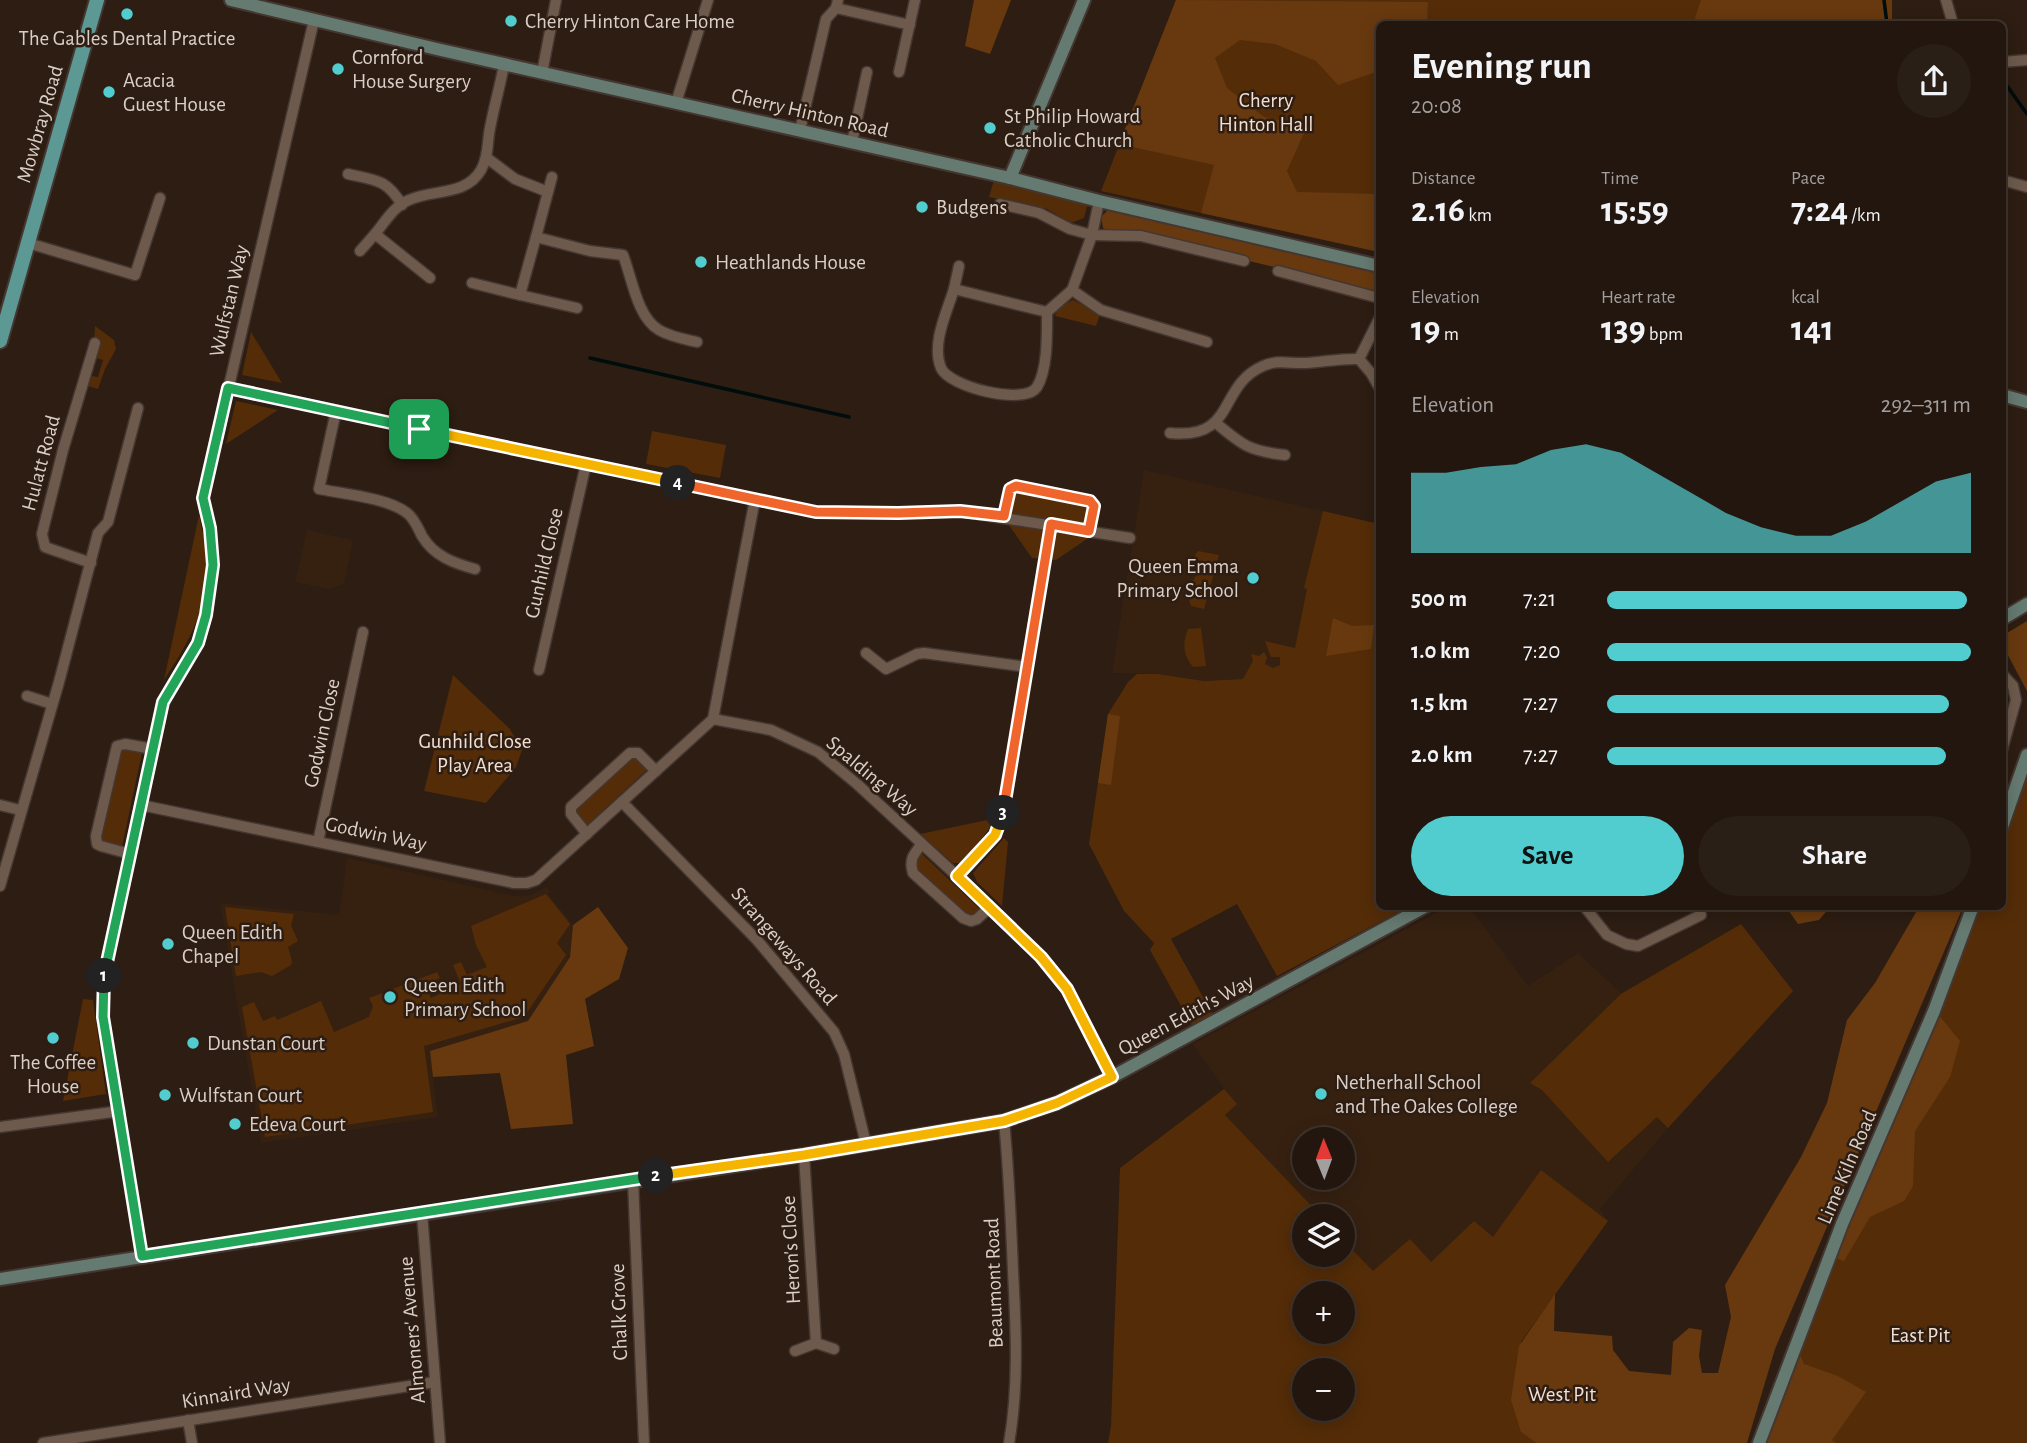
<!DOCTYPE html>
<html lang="en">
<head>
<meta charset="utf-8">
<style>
  body { margin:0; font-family:"Alegreya Sans",sans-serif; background:#2a1f17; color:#f1f3f6; height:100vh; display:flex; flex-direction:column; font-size:26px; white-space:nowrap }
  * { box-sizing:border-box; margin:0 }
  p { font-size:23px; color:#a29f9e }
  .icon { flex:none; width:38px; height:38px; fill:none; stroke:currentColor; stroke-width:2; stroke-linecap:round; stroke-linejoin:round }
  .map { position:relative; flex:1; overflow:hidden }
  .panel { position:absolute; left:1376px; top:21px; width:630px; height:889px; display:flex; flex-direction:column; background:#22160e; border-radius:10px; box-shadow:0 4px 18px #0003,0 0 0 2px #3f352e }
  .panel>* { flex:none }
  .needle { width:46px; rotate:359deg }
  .fabs { position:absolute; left:1292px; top:1127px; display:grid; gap:14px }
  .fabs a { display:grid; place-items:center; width:63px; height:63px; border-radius:50%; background:#22160e; box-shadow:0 4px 18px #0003,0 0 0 2px #3f352e; font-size:35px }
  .pin { position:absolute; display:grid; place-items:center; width:60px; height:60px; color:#fff; margin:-30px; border-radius:14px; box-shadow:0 4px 10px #0006 }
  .km { position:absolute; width:35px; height:35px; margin:-18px; border-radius:50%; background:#222; color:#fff; font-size:19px; line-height:35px; text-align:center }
  .round { display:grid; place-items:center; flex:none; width:74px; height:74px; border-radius:37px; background:#2a1f17 }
  .overview { display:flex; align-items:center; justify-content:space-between; height:119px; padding:0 35px }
  h1 { font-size:38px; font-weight:700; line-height:52px }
  .metrics { display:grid; grid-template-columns:repeat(3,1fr); gap:10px; height:119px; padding:7px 35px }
  .metrics div { display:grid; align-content:center }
  .metrics b { font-size:35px; font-weight:700 }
  .metrics small { font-size:19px; font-weight:400 }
  .metrics p { font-size:19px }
  .chart { height:196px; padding:14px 35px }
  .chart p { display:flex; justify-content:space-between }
  .chart svg { width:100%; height:126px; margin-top:7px; fill:#52cdcf; opacity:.7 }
  .button { display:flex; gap:14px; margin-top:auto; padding:14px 35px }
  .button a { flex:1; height:80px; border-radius:42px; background:#52cdcf; color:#111; font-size:28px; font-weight:700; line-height:80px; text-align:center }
  .button a+a { background:#2a1f17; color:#f1f3f6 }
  ul { padding:0 35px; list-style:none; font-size:23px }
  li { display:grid; grid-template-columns:112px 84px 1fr; align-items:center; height:52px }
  li i { height:18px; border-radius:9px; background:#52cdcf }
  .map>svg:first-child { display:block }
</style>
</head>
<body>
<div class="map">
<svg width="2027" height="1443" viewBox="0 0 2027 1443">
  <rect width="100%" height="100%" fill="#2d1d12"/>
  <g fill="#362111" fill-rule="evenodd">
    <polygon points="1144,470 1379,524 1379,660 1243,679 1204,681 1158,674 1112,673"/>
    <polygon points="307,530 353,540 344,584 329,589 295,582"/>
    <polygon points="347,858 514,896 531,895 546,887 550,891 549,895 573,925 570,957 528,1021 430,1051 438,1117 261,1143 220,903 339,915"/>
    <path d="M1447,907H1469L1528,986L1578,953L1621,993L1741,924L1793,991L1668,1128L1600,1209L1608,1221L1521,1342V1432L1536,1443H1108L1111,1426L1120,1168L1224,1089L1193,1044ZM1304,1139H1342V1178H1304ZM1304,1216H1342V1255H1304ZM1304,1293H1342V1332H1304ZM1304,1370H1342V1409H1304Z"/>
  </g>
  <g fill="#542c08" fill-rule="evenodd">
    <polygon points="1176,0 1892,0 1892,24 1379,24 1379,252 1101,191"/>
    <polygon points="994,180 1088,203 1084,218 1071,223 1047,209 989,197"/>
    <polygon points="1073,300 1100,314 1096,326 1055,316 1059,307"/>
    <polygon points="95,326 114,340 116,349 105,369 98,389 88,386 91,376 98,377 103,360 90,356 94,342"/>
    <polygon points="251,332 282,383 242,375"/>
    <polygon points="236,401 278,410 226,444"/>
    <polygon points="652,431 726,445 720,478 646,464"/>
    <polygon points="1017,487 1094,506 1087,539 1056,560 1032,558 1006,521 1009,490"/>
    <polygon points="1323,511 1379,524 1379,906 1408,907 1277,976 1237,904 1171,939 1213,1015 1192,1026 1150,950 1154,943 1124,911 1089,844 1108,714 1128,682 1137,674 1158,674 1204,681 1243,679 1253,661 1251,654 1259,656 1264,652 1267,657 1265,664 1273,668 1280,665 1280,657 1271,657 1265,641 1295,648 1307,589 1304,588"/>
    <path d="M199,515C202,530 207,548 207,563C206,613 190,640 164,680Z"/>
    <path d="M1198,551L1219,555L1204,609L1191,606C1182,582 1202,578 1199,562L1193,558Z"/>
    <path d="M1201,628L1206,666L1193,667C1183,655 1182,643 1188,629Z"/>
    <polygon points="453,675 510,729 522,750 516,767 486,803 424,791"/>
    <polygon points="121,749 142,753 122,847 101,841"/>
    <polygon points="629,754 652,765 583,829 572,807"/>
    <polygon points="2027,776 2027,1443 1797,1443 1769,1432 1835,1258 1978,907 2002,906 2002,843"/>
    <polygon points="992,819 989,829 962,863 953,863 920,834"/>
    <polygon points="1004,838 1008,842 1002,906 977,882 973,873"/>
    <polygon points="921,853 981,910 972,918 965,915 920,875 914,863"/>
    <polygon points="546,894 570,924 557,943 566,955 524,1017 424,1046 433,1112 265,1137 242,1007 254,1002 263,1021 275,1016 277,1020 321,1001 334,1032 369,1017 373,1006 369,998 437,972 440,978 425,985 431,998 461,984 453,965 461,962 467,975 487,967 476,945 471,926"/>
    <polygon points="225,907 294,914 291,925 298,941 288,947 292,961 291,965 272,976 261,972 236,976"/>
    <polygon points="1741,924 1793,991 1668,1128 1657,1117 1608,1162 1542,1090 1530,1083 1621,994"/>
    <polygon points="83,999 93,1000 106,1094 63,1101"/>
    <path d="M1224,1089L1237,1104L1225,1115L1321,1216H1304V1255H1342V1239L1373,1271L1410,1239L1431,1262L1474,1221L1493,1237L1541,1170L1608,1221L1521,1342V1432L1536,1443H1108L1111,1426L1120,1168ZM1304,1293H1342V1332H1304ZM1304,1370H1342V1409H1304Z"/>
  </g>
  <g fill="#68390f">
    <polygon points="974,0 1011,0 990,54 965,46"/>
    <polygon points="1176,0 1428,2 1427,24 1379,24 1379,71 1338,85 1316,61 1275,44 1240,40 1215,58 1227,88 1264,117 1283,121 1304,133 1287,171 1297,192 1379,194 1379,252 1201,213 1214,165 1119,144"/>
    <polygon points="1701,0 1892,0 1892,24 1693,24"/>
    <polygon points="1109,209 1379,270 1379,292 1128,232 1112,234 1103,228 1101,217"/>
    <polygon points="1333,618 1352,626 1374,625 1371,649 1326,656"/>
    <polygon points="2027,621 2027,691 2002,644 2002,636"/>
    <polygon points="1108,714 1120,716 1111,785 1098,783"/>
    <polygon points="598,907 628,948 619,979 585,999 594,1046 566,1055 573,1124 511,1129 500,1073 433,1077 430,1051 528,1021 570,957 573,925"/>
    <polygon points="1786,907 1830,907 1819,920 1798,924"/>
    <polygon points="1919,907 1963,907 1775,1349 1747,1443 1536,1443 1521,1432 1511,1400 1519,1346 1555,1294 1554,1331 1612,1336 1613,1350 1629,1371 1671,1375 1673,1342 1689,1328 1702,1330 1699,1356 1702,1373 1718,1373 1731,1317 1725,1285 1801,1157 1827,1103 1847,1020 1875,983"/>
    <polygon points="1937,1013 1960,1041 1950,1077 1915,1131 1913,1186 1904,1201 1870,1217 1844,1261 1835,1258 1852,1211"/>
    <polygon points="1799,1352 1804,1364 1838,1376 1866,1392 1832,1440 1836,1443 1765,1443"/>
  </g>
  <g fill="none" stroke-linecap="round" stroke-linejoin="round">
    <g stroke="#010c0c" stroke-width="3.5">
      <polyline points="1884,0 1887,24"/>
      <polyline points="2002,79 2027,114"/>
      <polyline points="590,358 849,417"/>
    </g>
    <g stroke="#443731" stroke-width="13">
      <g id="street">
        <polyline points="1946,0 1953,24"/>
        <polyline points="836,8 910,25"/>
        <polyline points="2002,62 2027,60"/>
        <polyline points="899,72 915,0"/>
        <polyline points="542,73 556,0"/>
        <polyline points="676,103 708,0"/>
        <polyline points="800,130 826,19 836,8 838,0"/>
        <polyline points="852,142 867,72"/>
        <path d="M487,158L515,179L548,192L536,237L590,251L623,255C632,278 637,317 659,330C671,337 684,339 697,342"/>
        <path d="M348,174C375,180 387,179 402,205"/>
        <polyline points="2002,180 2027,187"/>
        <polyline points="548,192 552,177"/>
        <polyline points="1000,204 1039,213 1070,229 1092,235 1141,236 1244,261"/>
        <polyline points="536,237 520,295 577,308"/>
        <polyline points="28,243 135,275 160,198"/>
        <polyline points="360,251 375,234"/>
        <polyline points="1278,271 1379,298"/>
        <path d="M430,278L375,234C385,222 394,206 409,200C434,189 466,196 481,170C489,156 487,142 490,128C494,107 500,86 504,65"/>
        <polyline points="472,283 520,295"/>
        <polyline points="954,289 959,266"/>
        <polyline points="1072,290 1101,310 1207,342"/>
        <path d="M1047,312L954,289C947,312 931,344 941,368C949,387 1025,406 1037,387C1048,369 1047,333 1047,312L1072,290L1092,235L1099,201"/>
        <polyline points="1359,359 1371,373 1379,387"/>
        <polyline points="228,388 816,512 898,513 959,511 1130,538"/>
        <path d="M336,411L319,489C344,494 388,498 407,513C414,518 418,528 422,536C434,556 453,563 475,569"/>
        <path d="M1216,423C1243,446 1250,451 1285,455"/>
        <path d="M1170,433C1237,440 1217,386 1263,366C1279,359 1290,364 1306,363C1324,362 1341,358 1359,359L1379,319"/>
        <polyline points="1005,516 1010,489 1016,486 1090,501 1094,506 1089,531"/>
        <polyline points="91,563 45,547 42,534 63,450 95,343"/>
        <polyline points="866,653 886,669 917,654 924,653 1027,667"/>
        <polyline points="539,670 586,464"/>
        <polyline points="2002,674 2013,686 2016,700 2002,750"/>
        <polyline points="27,696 52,704"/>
        <polyline points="713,719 771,730 818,752 857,784 957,876 1041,957 1067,989 1112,1077"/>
        <polyline points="622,802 757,940 834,1032 844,1054 866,1144"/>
        <polyline points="0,805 20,810"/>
        <polyline points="141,805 514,883 527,883 536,880 713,719 755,499"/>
        <polyline points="587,834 571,814 571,807 630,753 638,753 656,771"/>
        <polyline points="318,842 363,632"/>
        <path d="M921,845C913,855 909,860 913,873L963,918L971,921L977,919L989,908"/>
        <polyline points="130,854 101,846 97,844 96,836 117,746 125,744 153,749"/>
        <polyline points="957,876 995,835 1003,817 1050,525"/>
        <polyline points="0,886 59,682 98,533 108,522 138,408"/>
        <polyline points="1584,906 1607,935 1626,944 1638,946 1701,915"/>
        <path d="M1004,1121C1009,1171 1011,1221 1013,1271C1016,1328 1019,1386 1009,1443"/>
        <polyline points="0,1127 120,1111"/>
        <polyline points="804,1155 816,1343"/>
        <polyline points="633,1180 644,1443"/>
        <polyline points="422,1213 440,1443"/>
        <polyline points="142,1256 103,1017 103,979 163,702 198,643 206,616 213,565 210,528 203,498 314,20"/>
        <polyline points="795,1351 816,1343 834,1349"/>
        <polyline points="188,1420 192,1443"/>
        <polyline points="43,1443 435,1382"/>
      </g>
    </g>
    <g stroke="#443731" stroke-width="16">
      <g id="secondary">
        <polyline points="231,0 441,50 1010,178 1099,201 1379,266"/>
        <polyline points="1010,178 1084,0"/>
        <polyline points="2002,395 2027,402"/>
        <polyline points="2002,619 2027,604"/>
        <polyline points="2002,827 2027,755"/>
        <polyline points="0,1279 804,1155 1004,1121 1057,1103 1112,1077 1426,906"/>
        <polyline points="1759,1443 1842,1224 1934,1011 1973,906"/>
      </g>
    </g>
    <g stroke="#443731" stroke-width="18">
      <polyline id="primary" points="0,341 97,0"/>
    </g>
    <use href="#street" stroke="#6d5a4d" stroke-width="10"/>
    <use href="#secondary" stroke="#657a71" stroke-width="12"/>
    <use href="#primary" stroke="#5c9995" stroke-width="14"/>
  </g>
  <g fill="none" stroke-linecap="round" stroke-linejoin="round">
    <g stroke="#fff" stroke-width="14">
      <polyline id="split-1" points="104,976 163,702 198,643 206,615 213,565 210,528 203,498 228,388 419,429"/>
    </g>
    <g stroke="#fff" stroke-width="14">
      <polyline id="split-2" points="104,976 103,1017 142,1256 656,1176"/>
    </g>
    <g stroke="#fff" stroke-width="14">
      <polyline id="split-3" points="656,1176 804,1155 1004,1121 1057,1103 1112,1077 1067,989 1041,957 957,876 995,835 1003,813"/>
    </g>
    <g stroke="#fff" stroke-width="14">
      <polyline id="split-4" points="678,483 816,512 898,513 960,511 1004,516 1010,489 1016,486 1090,501 1094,506 1089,531 1051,524 1003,813"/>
    </g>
    <g stroke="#fff" stroke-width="14">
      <polyline id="split-5" points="419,429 678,483"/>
    </g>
    <use href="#split-1" stroke="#22a559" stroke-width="9"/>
    <use href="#split-2" stroke="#22a559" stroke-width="9"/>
    <use href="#split-3" stroke="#f5b400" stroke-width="9"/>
    <use href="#split-4" stroke="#f0652b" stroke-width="9"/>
    <use href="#split-5" stroke="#f5b400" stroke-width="9"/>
  </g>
  <g fill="#52cdcf" stroke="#2d1d12" stroke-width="2.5">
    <circle cx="127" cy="14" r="7"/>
    <circle cx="511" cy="21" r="7"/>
    <circle cx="338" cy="69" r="7"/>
    <circle cx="109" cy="92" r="7"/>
    <circle cx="990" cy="128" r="7"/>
    <circle cx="922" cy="207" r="7"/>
    <circle cx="701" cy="262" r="7"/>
    <circle cx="1253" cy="578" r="7"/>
    <circle cx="168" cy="944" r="7"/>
    <circle cx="390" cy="997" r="7"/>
    <circle cx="53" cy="1038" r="7"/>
    <circle cx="193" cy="1043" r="7"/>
    <circle cx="1321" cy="1094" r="7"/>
    <circle cx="165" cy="1095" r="7"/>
    <circle cx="235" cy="1124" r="7"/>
  </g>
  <g text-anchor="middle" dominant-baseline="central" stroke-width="5" stroke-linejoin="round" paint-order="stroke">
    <g font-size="21" fill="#dacfc7" stroke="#2d1d12" text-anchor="start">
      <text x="525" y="21">Cherry Hinton Care Home</text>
      <text x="127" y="38" text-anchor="middle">The Gables Dental Practice</text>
      <text x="352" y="57">Cornford<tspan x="352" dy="24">House Surgery</tspan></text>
      <text x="123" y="80">Acacia<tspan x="123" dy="24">Guest House</tspan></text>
      <text x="1004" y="116">St Philip Howard<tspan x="1004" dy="24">Catholic Church</tspan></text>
      <text x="936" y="207">Budgens</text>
      <text x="715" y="262">Heathlands House</text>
      <text x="1239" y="566" text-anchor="end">Queen Emma<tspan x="1239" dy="24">Primary School</tspan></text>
      <text x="182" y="932">Queen Edith<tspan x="182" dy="24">Chapel</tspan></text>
      <text x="404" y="985">Queen Edith<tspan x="404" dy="24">Primary School</tspan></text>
      <text x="207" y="1043">Dunstan Court</text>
      <text x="53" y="1062" text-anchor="middle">The Coffee<tspan x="53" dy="24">House</tspan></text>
      <text x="1335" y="1082">Netherhall School<tspan x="1335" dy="24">and The Oakes College</tspan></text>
      <text x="179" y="1095">Wulfstan Court</text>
      <text x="249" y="1124">Edeva Court</text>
    </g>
    <g font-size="21" fill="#f2dfd2" stroke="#2d1d12">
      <text x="1266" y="100">Cherry<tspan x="1266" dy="24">Hinton Hall</tspan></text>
      <text x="475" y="741">Gunhild Close<tspan x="475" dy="24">Play Area</tspan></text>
      <text x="1920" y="1335">East Pit</text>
      <text x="1562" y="1394">West Pit</text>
    </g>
    <g font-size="21" fill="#dacfc7" stroke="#2d1d12">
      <text transform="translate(810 113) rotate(13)">Cherry Hinton Road</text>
      <text transform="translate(40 124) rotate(-74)">Mowbray Road</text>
      <text transform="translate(229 301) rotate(-77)">Wulfstan Way</text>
      <text transform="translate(41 463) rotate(-75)">Hulatt Road</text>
      <text transform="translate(544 563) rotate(-77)">Gunhild Close</text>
      <text transform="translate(322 733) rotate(-78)">Godwin Close</text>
      <text transform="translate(872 776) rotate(40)">Spalding Way</text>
      <text transform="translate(376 834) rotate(12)">Godwin Way</text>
      <text transform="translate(784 946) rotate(49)">Strangeways Road</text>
      <text transform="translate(1186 1015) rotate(-28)">Queen Edith's Way</text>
      <text transform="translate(1847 1167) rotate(-67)">Lime Kiln Road</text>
      <text transform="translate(791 1250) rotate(-93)">Heron's Close</text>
      <text transform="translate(994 1283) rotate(-92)">Beaumont Road</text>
      <text transform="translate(619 1312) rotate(-92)">Chalk Grove</text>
      <text transform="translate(412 1330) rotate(-95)">Almoners' Avenue</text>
      <text transform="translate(236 1393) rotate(-9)">Kinnaird Way</text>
    </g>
  </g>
</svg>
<div class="fabs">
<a><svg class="needle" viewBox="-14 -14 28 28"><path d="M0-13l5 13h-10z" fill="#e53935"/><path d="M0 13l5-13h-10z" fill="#a29f9e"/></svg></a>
<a><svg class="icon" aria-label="layers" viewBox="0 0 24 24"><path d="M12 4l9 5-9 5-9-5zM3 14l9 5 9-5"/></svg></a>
<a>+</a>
<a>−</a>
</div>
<div class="pin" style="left:419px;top:429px;background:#1e9e55"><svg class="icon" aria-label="arrive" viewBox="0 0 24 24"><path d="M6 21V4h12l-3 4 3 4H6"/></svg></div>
<b class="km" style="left:104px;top:976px">1</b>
<b class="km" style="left:656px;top:1176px">2</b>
<b class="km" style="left:1003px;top:813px">3</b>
<b class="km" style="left:678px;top:483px">4</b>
<section class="panel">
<div class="overview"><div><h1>Evening run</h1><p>20:08</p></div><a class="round"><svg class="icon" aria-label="share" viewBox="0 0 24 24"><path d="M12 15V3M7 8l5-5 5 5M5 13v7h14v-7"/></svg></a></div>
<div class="metrics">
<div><p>Distance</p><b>2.16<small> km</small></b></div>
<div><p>Time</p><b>15:59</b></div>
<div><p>Pace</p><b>7:24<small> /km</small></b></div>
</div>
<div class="metrics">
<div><p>Elevation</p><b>19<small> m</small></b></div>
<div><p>Heart rate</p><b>139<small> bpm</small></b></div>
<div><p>kcal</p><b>141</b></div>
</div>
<div class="chart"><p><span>Elevation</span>292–311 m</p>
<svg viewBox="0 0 160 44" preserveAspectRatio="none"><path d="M0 44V16L10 16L20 14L30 13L40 8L50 6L60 9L70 16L80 23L90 30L100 35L110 38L120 38L130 33L140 26L150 19L160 16V44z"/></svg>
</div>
<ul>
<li><b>500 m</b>7:21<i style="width:99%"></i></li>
<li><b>1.0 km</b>7:20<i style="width:100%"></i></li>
<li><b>1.5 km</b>7:27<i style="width:94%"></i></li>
<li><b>2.0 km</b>7:27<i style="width:93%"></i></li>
</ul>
<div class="button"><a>Save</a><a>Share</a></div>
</section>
</div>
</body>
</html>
